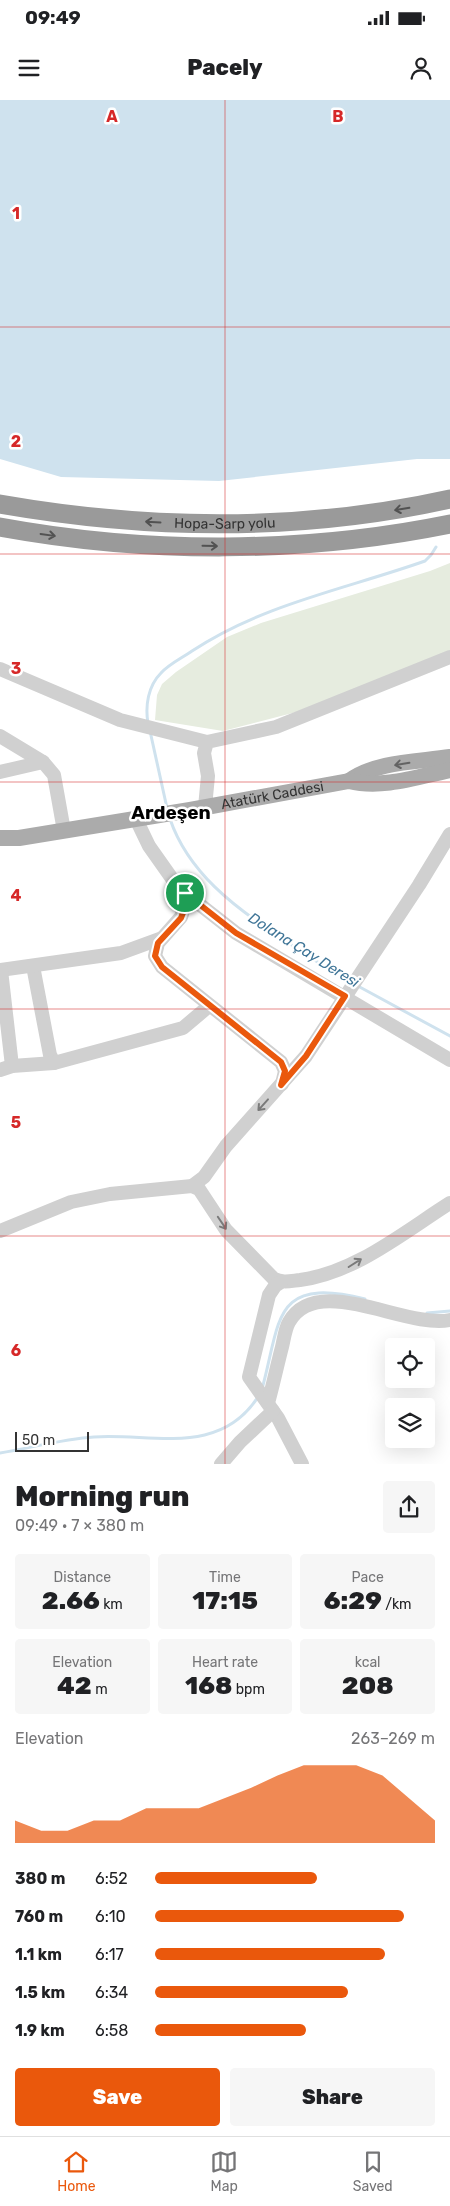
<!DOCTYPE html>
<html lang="en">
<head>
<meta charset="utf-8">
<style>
  body { margin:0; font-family:Rubik,sans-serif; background:#f6f6f6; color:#202124; height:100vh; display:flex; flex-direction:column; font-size:19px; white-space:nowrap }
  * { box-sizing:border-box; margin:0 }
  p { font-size:16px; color:#757577 }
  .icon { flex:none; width:28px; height:28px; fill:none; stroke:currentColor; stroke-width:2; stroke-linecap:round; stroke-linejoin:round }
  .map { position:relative; height:1364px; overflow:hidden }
  .panel { display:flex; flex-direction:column; background:#fff; flex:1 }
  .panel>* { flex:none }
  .buttons { position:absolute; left:385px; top:1238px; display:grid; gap:10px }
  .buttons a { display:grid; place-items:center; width:50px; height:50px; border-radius:5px; background:#fff; box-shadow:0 5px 20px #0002; font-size:25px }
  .scale { position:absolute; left:15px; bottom:12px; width:74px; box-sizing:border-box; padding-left:5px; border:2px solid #333; border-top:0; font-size:14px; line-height:18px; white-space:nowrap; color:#333; -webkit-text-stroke:4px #fff; paint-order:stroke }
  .pin { position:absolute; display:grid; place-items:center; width:42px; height:42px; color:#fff; margin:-21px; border:2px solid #fff; border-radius:50%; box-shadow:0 1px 5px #0007 }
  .round { display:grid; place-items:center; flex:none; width:52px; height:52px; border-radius:5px; background:#f6f6f6 }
  .headline { display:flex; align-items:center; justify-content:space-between; height:85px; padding:0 15px }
  h1 { font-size:28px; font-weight:800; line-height:38px }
  .stats { display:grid; grid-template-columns:repeat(3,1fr); gap:8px; height:85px; padding:5px 15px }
  .stats div { display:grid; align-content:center; border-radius:5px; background:#f6f6f6; text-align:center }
  .stats b { font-size:25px; font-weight:800 }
  .stats small { font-size:14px; font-weight:400 }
  .stats p { font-size:14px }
  .chart { height:140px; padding:10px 15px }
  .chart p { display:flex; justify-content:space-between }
  .chart svg { width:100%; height:90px; margin-top:5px; fill:#ea580c; opacity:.7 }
  .action { display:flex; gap:10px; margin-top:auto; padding:10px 15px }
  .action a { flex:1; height:58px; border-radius:5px; background:#ea580c; color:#fff; font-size:20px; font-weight:800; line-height:58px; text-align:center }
  .action a+a { background:#f6f6f6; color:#202124 }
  ul { padding:0 15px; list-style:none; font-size:16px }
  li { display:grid; grid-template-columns:80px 60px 1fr; align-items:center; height:38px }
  li i { height:12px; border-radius:6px; background:#ea580c }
  .status { display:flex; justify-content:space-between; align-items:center; height:35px; padding:0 25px; background:#fff; direction:ltr }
  .status svg { height:14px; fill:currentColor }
  header { display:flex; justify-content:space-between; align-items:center; height:65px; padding:0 15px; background:#fff; font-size:22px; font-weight:800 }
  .dock { display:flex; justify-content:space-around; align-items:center; height:70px; border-top:1px solid #e0e0e0; background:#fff; font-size:14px; color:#757577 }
  .dock a { display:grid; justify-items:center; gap:2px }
  .dock .active { color:#ea580c }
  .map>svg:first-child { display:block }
</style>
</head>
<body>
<div class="status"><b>09:49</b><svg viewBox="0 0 49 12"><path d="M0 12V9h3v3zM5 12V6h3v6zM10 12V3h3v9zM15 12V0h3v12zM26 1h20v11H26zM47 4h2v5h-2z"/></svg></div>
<header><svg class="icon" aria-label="menu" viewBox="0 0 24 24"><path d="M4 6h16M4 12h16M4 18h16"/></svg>Pacely<svg class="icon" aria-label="person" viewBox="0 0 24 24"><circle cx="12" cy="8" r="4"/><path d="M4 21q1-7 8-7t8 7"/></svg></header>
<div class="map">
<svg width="450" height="1364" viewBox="0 0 450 1364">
  <rect width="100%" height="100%" fill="#fff"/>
  <polygon fill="#e6ecdf" points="450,463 450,554 304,610 223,631 155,620 157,595 162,584 176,572 227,537 261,523 430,471"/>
  <polygon fill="#cfe2ee" points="0,0 450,0 450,359 417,359 219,381 61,377 0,359"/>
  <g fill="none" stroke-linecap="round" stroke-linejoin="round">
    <g stroke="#cfe2ee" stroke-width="3">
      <path d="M148,623C145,606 148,586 161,573C169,564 182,558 192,551C263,504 346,489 425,461L431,455L436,447"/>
      <polyline points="150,631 167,708"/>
      <path d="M170,719C188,772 234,807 280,837C303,853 326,868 351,882"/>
      <polyline points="356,885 450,936"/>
      <polyline points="427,1213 450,1211"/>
      <path d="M262,1289C281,1220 272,1176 365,1199"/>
      <path d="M0,1353C31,1348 62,1339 94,1337C153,1333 219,1357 258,1297"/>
    </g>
    <g stroke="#d0d0d0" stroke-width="14">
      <polyline points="0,569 120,620 207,642"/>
      <polyline points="0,636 43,662 54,675 64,731"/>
      <polyline points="0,672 43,662"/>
      <polyline points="205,707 208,676 204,653 207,642 276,627 450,557"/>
      <polyline points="136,719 149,746 173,780 185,793 236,833 450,960"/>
      <polyline points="185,793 185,805 181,817 158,843 155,856 162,867 281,962 285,971 282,984"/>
      <polyline points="33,866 50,955 54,963"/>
      <polyline points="0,870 121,853 162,838"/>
      <polyline points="1,870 12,966"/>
      <polyline points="0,970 12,966 54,963 183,928 209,906"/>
      <polyline points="192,1086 204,1077 226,1046 306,956 419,785 450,734"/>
      <path d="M0,1131L71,1102L110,1094L192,1086L199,1089L226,1130L274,1179C283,1183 290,1181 300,1180C355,1173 404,1132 450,1103"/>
      <polyline points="281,1182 275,1186 269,1195 249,1277 278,1318 302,1364"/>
      <path d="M268,1303C273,1285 277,1266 282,1247C284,1239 285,1229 289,1222C317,1172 405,1229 450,1220"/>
      <polyline points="221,1364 240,1342 273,1311"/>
    </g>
    <g stroke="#ababab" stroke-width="16">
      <path d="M349,681C377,661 417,662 450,657"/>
      <path id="s1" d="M0,738H19L190,710L349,681C382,689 417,677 450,670"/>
    </g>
    <g stroke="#9a9a9a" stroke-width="19">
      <path id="s2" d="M0,404C149,430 302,432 450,399"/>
      <path d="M0,427C147,454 303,454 450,424"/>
    </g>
  </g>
  <defs><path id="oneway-shaft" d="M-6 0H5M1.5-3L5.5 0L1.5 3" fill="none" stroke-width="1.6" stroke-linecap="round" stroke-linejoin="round" transform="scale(1.25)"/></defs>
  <g stroke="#525252">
    <use href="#oneway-shaft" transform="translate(402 409) rotate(171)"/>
    <use href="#oneway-shaft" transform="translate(153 422) rotate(-177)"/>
    <use href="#oneway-shaft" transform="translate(48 435) rotate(8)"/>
    <use href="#oneway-shaft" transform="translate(210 446) rotate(1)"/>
  </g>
  <use stroke="#636363" href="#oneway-shaft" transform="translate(402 664) rotate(171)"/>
  <g stroke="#7a7a7a">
    <use href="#oneway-shaft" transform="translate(263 1005) rotate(132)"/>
    <use href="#oneway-shaft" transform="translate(222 1123) rotate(56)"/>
    <use href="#oneway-shaft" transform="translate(355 1163) rotate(-32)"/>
  </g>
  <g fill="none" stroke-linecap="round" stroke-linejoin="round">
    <g stroke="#fff" stroke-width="10">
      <polygon id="route" points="185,793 236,833 345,896 306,956 281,985 285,971 281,962 162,867 155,856 158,843 181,818 186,805"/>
    </g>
    <use href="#route" stroke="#ea580c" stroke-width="6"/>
  </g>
  <path fill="none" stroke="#d62828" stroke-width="1" stroke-opacity="0.55" d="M225,0V1364M0,227H450M0,454H450M0,682H450M0,909H450M0,1136H450"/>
  <g text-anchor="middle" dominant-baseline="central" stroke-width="5" stroke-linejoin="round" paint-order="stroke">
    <g font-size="14" fill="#333" stroke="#fff">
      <text stroke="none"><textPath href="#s2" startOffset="226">Hopa-Sarp yolu</textPath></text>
      <text stroke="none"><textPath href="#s1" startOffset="276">Atatürk Caddesi</textPath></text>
    </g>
    <g font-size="15" font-style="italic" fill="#3f7597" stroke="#fff">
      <text transform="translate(304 850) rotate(32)">Dolana Çay Deresi</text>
    </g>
    <g font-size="19" font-weight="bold" fill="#000" stroke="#fff">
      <text x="171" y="712">Ardeşen</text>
    </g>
  </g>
  <g font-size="16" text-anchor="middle" font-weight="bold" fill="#d62828" stroke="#fff" stroke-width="5" stroke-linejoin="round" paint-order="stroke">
    <text x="112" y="22">A</text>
    <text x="338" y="22">B</text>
    <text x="16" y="119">1</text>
    <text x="16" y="347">2</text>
    <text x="16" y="574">3</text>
    <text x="16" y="801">4</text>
    <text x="16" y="1028">5</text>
    <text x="16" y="1256">6</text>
  </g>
</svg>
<div class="buttons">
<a><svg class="icon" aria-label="locate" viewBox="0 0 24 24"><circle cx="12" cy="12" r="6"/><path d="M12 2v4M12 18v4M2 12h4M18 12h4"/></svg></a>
<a><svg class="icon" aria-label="layers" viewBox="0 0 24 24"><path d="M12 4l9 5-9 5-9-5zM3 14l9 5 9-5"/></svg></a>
</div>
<div class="scale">50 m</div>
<div class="pin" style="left:185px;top:793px;background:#1e9e55"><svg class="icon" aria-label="arrive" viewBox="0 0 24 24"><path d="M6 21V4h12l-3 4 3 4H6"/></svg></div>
</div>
<section class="panel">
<div class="headline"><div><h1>Morning run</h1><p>09:49 · 7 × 380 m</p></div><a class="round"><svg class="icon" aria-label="share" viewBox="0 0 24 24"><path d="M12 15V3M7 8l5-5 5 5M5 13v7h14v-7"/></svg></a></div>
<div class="stats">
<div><p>Distance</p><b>2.66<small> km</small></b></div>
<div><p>Time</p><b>17:15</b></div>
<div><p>Pace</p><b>6:29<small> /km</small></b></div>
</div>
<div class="stats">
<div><p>Elevation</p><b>42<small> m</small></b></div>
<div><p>Heart rate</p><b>168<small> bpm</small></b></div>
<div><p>kcal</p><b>208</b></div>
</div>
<div class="chart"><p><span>Elevation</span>263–269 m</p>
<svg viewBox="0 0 160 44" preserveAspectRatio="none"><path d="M0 44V33L10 38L20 38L30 33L40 33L50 27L60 27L70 27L80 22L90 17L100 11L110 6L120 6L130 6L140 11L150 22L160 33V44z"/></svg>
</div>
<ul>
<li><b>380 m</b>6:52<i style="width:58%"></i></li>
<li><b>760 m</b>6:10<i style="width:89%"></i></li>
<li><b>1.1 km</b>6:17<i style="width:82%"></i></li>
<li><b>1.5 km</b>6:34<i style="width:69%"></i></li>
<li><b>1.9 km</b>6:58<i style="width:54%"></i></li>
</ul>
<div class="action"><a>Save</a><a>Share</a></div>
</section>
<nav class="dock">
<a class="active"><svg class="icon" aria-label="home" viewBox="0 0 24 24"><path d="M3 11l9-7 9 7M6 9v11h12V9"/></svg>Home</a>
<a><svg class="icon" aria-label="map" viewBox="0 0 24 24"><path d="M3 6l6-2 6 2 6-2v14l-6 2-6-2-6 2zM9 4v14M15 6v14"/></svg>Map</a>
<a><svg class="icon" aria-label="saved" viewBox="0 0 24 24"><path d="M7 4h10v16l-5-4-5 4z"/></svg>Saved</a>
</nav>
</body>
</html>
